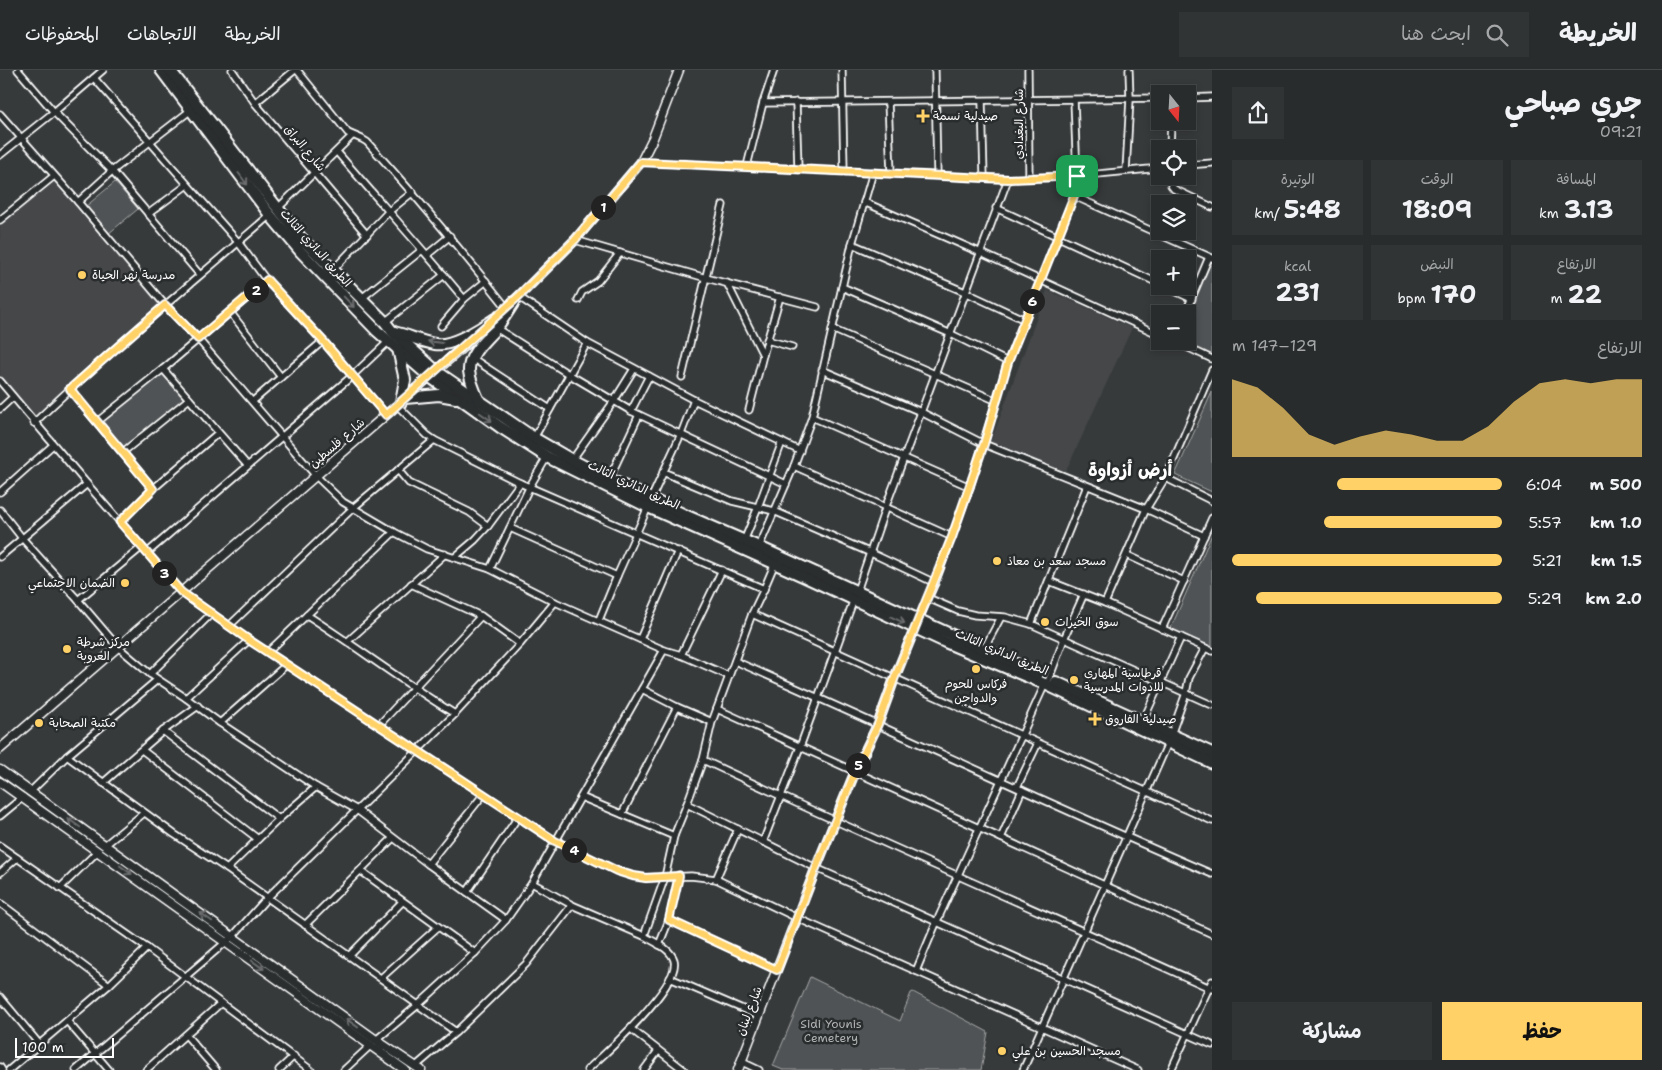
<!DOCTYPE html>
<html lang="ar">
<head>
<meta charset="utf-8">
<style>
  body { margin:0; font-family:"Shantell Sans","Playpen Sans Arabic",sans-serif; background:#313434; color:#f1f3f6; direction:rtl; height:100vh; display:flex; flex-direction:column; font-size:19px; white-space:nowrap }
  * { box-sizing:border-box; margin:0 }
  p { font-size:16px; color:#a5a7a9 }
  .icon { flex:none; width:28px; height:28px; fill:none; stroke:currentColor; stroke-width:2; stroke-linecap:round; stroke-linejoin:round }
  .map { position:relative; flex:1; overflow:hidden; direction:ltr }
  .panel { display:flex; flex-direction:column; background:#292c2c; width:450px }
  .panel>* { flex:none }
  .needle { width:32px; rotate:162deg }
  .fabs { position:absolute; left:1151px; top:15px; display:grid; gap:10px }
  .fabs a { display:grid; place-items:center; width:45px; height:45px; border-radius:0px; background:#292c2c; box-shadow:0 2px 8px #0003,0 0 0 1px #454848; font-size:25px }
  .scale { position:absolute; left:15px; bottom:12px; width:99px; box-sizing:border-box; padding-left:5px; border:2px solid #fff; border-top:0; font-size:14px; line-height:18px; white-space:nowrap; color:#fff; -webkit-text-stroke:4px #2a2d2e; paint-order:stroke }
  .pin { position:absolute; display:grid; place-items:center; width:42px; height:42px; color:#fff; margin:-21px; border-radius:10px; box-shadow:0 2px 8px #0006 }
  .km { position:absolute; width:25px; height:25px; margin:-12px; border-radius:50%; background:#222; color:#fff; font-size:14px; line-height:25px; text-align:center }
  .round { display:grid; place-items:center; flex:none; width:52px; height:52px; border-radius:0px; background:#313434 }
  .overview { display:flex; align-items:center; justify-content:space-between; height:85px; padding:0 20px }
  h1 { font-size:28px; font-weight:700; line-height:38px }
  .metrics { display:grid; grid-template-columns:repeat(3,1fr); gap:8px; height:85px; padding:5px 20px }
  .metrics div { display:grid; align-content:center; border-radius:0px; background:#313434; text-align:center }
  .metrics b { font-size:25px; font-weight:700 }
  .metrics small { font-size:14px; font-weight:400 }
  .metrics p { font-size:14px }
  .chart { height:140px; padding:10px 20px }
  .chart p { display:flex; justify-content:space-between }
  .chart svg { width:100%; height:90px; margin-top:5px; fill:#ffd166; opacity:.7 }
  .primary-button { display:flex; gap:10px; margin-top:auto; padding:10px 20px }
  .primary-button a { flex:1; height:58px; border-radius:0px; background:#ffd166; color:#111; font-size:20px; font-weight:700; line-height:58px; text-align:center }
  .primary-button a+a { background:#313434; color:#f1f3f6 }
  ul { padding:0 20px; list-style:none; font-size:16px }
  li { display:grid; grid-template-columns:80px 60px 1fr; align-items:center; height:38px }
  li i { height:12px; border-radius:6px; background:#ffd166 }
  header { display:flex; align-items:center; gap:30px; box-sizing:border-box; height:70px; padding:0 25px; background:#292c2c; border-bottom:1px solid #454848 }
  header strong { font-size:24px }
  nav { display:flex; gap:28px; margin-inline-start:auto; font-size:18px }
  .search { width:350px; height:45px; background:#313434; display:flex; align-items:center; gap:12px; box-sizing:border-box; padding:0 18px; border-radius:0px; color:#a5a7a9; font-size:19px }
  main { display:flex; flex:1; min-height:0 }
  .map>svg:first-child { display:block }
</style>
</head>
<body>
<header>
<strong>الخريطة</strong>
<div class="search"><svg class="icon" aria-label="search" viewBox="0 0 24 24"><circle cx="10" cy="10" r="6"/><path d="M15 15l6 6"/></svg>ابحث هنا</div>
<nav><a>الخريطة</a><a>الاتجاهات</a><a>المحفوظات</a></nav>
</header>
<main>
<section class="panel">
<div class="overview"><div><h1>جري صباحي</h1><p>09:21</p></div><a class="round"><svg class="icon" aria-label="share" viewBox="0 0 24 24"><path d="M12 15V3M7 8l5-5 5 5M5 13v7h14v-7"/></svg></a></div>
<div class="metrics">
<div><p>المسافة</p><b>3.13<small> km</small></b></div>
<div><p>الوقت</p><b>18:09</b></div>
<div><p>الوتيرة</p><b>5:48<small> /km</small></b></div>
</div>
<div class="metrics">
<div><p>الارتفاع</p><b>22<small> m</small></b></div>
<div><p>النبض</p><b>170<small> bpm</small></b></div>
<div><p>kcal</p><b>231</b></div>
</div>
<div class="chart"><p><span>الارتفاع</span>129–147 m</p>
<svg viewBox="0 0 160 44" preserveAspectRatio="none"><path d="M0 44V6L10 10L20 20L30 33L40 38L50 34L60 31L70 33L80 36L90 36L100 29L110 17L120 8L130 6L140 8L150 6L160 6V44z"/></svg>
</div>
<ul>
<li><b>500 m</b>6:04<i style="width:61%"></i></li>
<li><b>1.0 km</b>5:57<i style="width:66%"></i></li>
<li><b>1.5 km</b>5:21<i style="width:100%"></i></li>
<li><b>2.0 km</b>5:29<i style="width:91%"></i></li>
</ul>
<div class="primary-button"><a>حفظ</a><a>مشاركة</a></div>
</section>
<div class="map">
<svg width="1212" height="1000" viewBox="0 0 1212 1000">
  <rect width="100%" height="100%" fill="#373a3b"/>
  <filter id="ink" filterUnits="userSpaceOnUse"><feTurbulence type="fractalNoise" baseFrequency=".02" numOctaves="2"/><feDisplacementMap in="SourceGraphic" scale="10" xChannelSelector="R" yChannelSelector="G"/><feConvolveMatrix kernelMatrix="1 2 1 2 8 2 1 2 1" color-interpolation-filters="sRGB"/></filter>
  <g filter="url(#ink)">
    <g fill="#444748">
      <polygon points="54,107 163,235 34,349 0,310 0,152"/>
      <polygon points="1047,220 1132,258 1066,401 990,374"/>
    </g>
    <g fill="#505354" stroke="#a8a9aa">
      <polygon points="115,112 138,139 108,164 85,137"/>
      <polygon points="1209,187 1212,188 1212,289 1174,271 1188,271 1188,244"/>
      <polygon points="163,299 189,329 123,382 97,352"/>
      <polygon points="1212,322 1212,422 1175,405"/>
      <polygon points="1212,464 1212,577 1170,560"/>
      <polygon points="810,907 900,951 911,923 913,922 988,962 981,1000 783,1000 773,996"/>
    </g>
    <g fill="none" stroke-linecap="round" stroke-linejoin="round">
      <g stroke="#fff" stroke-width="9">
        <g id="street">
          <polyline points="18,0 54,42 112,101 200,205"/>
          <polyline points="232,0 255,33 367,165"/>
          <path d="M297,0L348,63L362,69L367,72C416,126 462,181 507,238"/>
          <polyline points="842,0 844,101"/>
          <polyline points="935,0 937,105"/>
          <polyline points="1028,0 1029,108"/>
          <polyline points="94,8 238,172 267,211 323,271 386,345"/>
          <polyline points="1188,28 1212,27"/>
          <polyline points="982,31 984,107"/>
          <polyline points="796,32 798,99"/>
          <polyline points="888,32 891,103"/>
          <polyline points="255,33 295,0"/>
          <polyline points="763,33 1160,28"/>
          <polyline points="0,44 78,132 165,235 198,269 316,406 343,432 394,462 427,479 490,499 555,532 664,580 681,585 729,606"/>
          <polyline points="1170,79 1171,51"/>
          <path d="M337,82C379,131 423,179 464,229L486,211"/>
          <polyline points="0,85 54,42 103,0"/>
          <polyline points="641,92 1008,109 1077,106 1160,98"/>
          <polyline points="1188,95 1212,93"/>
          <polyline points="747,96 763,33 774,0"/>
          <polyline points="1126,101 1130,29 1129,0"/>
          <polyline points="1170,106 1171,115 1174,119 1212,137"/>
          <polyline points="1074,126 1212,188"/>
          <polyline points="78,132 112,101 191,40"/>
          <polyline points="864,132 979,182 1160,265"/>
          <polyline points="996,138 1160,214"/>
          <polyline points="277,139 352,66"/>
          <polyline points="148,144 187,115"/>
          <polyline points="0,150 54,106"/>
          <polyline points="575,170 706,208 817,237"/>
          <polyline points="852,174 965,222 1025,250"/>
          <polyline points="428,184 450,166"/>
          <polyline points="333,200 388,142 413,122"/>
          <polyline points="727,213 763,285"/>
          <polyline points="1164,216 1192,229"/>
          <polyline points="842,217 951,264 1008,292"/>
          <polyline points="519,227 587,273 694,330 800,381"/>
          <polyline points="362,228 422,180"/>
          <polyline points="578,230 582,222 598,211 620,183"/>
          <polyline points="230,242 281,307"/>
          <polyline points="1185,244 1209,187"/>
          <polyline points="385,252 444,205"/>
          <polyline points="441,256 464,229"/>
          <polyline points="496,258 570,305 631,341 786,414"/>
          <polyline points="832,259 997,331"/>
          <polyline points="767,270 792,277"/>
          <polyline points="1174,271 1212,289"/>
          <polyline points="472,288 550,339"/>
          <polyline points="163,299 247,395"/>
          <polyline points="822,300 921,342 984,374 1146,439 1204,466"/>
          <polyline points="1212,300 1167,405 1170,410 1212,431"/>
          <polyline points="682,307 723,135"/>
          <polyline points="0,311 87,414 181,522 249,570 555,771 617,801 633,806 646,808 691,806 716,809 797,848 1138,1000"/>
          <polyline points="69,319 153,419"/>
          <polyline points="253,331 323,271"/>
          <polyline points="397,335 427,365 434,370 520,413 764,519 752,544 712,652 703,690 687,734 674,766 665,807 644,866 572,835 532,813"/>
          <polyline points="0,339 13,327"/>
          <polyline points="749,340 763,285 780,227"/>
          <polyline points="631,341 649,306"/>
          <polyline points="812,347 970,417"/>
          <polyline points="97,352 163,299 267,211"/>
          <path d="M34,353C110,280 191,214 270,145"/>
          <polyline points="534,368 587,273"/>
          <polyline points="123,382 189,329"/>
          <polyline points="572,390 614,331 634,299"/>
          <polyline points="794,396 952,467"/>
          <polyline points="398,400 409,413 469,442 488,456 520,413"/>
          <polyline points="663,402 732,431 774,441 871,483 935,513"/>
          <polyline points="609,409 639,345"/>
          <polyline points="0,422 53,375"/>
          <polyline points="651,429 681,364 694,330"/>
          <polyline points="0,440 22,468 78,530 118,577 150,604 186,628 220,653 316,717 357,740 428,794 506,850"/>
          <polyline points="120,452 153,419 218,363"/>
          <polyline points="510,458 617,506 648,437"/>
          <polyline points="744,471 758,437 782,372"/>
          <polyline points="759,477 794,396 812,347 852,174 873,102"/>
          <polyline points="147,483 352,306 389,271"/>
          <polyline points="1127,485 1184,511"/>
          <polyline points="0,487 87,414"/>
          <polyline points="455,487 475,470 488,456"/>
          <polyline points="490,499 530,416 547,387"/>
          <polyline points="1049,511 1105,533 1212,581"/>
          <polyline points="411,514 481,546 520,574"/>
          <polyline points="764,519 775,493"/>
          <polyline points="857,521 886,436 1008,109"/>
          <polyline points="928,528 958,541 975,545 1005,547 1031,554 1212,635"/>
          <polyline points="78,530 142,477"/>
          <polyline points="1105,533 1146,439 1167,405"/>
          <polyline points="752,544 1212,751"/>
          <path d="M307,545C357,577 404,613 455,644"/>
          <polyline points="919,549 935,513 970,417 1008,292 1074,126 1077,106 1074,30"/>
          <polyline points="599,550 617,506"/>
          <polyline points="1031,554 1087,416"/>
          <polyline points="229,556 353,438 434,370"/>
          <polyline points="1162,559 1212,448"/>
          <polyline points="640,569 678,481"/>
          <polyline points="348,571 445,484"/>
          <polyline points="984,579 1001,547"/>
          <polyline points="268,582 394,462"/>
          <polyline points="681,585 722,500"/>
          <path d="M735,591C895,661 1052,736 1212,804"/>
          <polyline points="150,604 212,543"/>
          <polyline points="1049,609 1064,569 1084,524"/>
          <polyline points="642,619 677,637 712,652"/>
          <polyline points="186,628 249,570"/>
          <polyline points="717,639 1212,864"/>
          <polyline points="1143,651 1181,567"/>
          <polyline points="220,653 286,595"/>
          <polyline points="379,655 481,546"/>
          <polyline points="163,661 279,749"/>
          <polyline points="142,680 258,769"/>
          <polyline points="67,686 174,764 227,799 456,962"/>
          <path d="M703,690C871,769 1042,842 1212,919"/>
          <polyline points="103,713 163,661 198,636"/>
          <polyline points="1017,717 1038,673"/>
          <polyline points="30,722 67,686 157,610"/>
          <polyline points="581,727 674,766"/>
          <polyline points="687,734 816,798 1212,975"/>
          <polyline points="622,744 677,637"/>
          <polyline points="0,746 23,727"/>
          <polyline points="1001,768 1022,720"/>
          <polyline points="763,772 800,677 854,529"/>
          <polyline points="105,775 144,743"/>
          <polyline points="0,776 147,878 311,1000"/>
          <polyline points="428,794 483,725"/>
          <polyline points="227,799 279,749 316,717"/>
          <polyline points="361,801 475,883"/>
          <polyline points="0,803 17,788"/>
          <polyline points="679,805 669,850 777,900"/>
          <polyline points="716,809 738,759"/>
          <polyline points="60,818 98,781"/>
          <polyline points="467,822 518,747"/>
          <polyline points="0,833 109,915"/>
          <polyline points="305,855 393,768"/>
          <polyline points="659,875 669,850"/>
          <polyline points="349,886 402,832"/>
          <polyline points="916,901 937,851 1045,614"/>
          <polyline points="381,908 438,857"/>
          <polyline points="670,908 759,946"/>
          <polyline points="0,927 40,975"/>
          <polyline points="67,951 109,1000"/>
          <polyline points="631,959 684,1000"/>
          <polyline points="186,965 216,1000"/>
          <polyline points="376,970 418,935 475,883 506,850 532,813 664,580"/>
          <polyline points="742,992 759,1000"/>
          <polyline points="416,996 456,962 526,894 572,835"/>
          <polyline points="0,997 2,1000"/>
          <polyline points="9,1000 109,915 147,878"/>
          <polyline points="76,1000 233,866 267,828 455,644 520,574 555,532"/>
          <polyline points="146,1000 221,933"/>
          <polyline points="279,1000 294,986"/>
          <polyline points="344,1000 370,976"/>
          <path d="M587,1000C606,983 681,915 674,890C670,878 654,872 644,866"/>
          <polyline points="644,1000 658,981"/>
          <polyline points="1023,1000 1168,673 1186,623 1189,608 1205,578"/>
          <polyline points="1171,1000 1212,911"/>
        </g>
      </g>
      <g stroke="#fff" stroke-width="11">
        <g id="secondary">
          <polyline points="511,234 575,170 641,92 653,68 679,0"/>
          <polyline points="0,679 386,345 480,262"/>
          <polyline points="0,700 376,970 421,1000"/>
          <polyline points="0,712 405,1000"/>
          <polyline points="738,1000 816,798 855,702 878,654 895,607 917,553"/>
        </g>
      </g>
      <g stroke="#fff" stroke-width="14">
        <g id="highway">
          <polyline points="161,0 270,145 301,182 377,261 430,307 500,357 547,387 648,437 803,506 945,572 1045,614 1212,693"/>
          <polyline points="170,0 301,168 385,252 392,261 436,301 534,368 572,390 609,409 687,446 759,477 1038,604"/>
          <path d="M394,262C408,265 421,272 435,274C453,277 480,258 495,249"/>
          <polyline points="398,279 405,310 401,332"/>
          <polyline points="405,328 439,325 456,328"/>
          <path d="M479,331C475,322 470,311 469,301C468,284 486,270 496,258C503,250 508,241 514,232"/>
          <polyline points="1056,612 1212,683"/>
        </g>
      </g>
      <use href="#street" stroke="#2a2d2e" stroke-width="5.5"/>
      <use href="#secondary" stroke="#2a2d2e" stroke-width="8"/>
      <use href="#highway" stroke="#2a2d2e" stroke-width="10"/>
    </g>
    <defs><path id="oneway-shaft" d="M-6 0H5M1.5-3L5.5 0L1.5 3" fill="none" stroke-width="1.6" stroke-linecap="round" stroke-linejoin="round" transform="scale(1.25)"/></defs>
    <g stroke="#6a6c6d">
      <use href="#oneway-shaft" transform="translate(243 109) rotate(53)"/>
      <use href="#oneway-shaft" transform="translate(349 232) rotate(46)"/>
      <use href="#oneway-shaft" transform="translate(435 272) rotate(-173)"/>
      <use href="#oneway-shaft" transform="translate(486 347) rotate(35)"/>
      <use href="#oneway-shaft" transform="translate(898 550) rotate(25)"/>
      <use href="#oneway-shaft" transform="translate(74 753) rotate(-145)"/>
      <use href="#oneway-shaft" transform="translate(126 800) rotate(36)"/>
      <use href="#oneway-shaft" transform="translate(206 847) rotate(-145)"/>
      <use href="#oneway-shaft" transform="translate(258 895) rotate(36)"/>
      <use href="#oneway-shaft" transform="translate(352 953) rotate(-144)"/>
    </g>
  </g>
  <g fill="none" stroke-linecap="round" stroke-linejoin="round" filter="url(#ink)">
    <g stroke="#fff" stroke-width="10">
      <polygon id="route" points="641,92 1008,109 1077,106 1074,126 1008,292 984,374 952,467 895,607 878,654 855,702 816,798 777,900 669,850 679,806 646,808 633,806 617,801 555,771 249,570 181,522 120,452 153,419 70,319 165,235 198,269 267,210 323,271 386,345 519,226 575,170"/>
    </g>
    <use href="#route" stroke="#ffd166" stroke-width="6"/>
  </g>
  <g fill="#ffd166" stroke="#2a2d2e" stroke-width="2">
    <path d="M920.5 38.5h5v5h5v5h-5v5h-5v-5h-5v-5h5z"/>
    <circle cx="82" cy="205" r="5"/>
    <circle cx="997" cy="491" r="5"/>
    <circle cx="125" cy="513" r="5"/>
    <circle cx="1045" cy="552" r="5"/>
    <circle cx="67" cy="579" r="5"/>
    <circle cx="976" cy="599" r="5"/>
    <circle cx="1074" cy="610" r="5"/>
    <path d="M1092.5 641.5h5v5h5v5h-5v5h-5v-5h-5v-5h5z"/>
    <circle cx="39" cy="653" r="5"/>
    <circle cx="1002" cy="981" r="5"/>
  </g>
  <g text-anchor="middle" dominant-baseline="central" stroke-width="5" stroke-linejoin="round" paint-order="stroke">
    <g font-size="12" fill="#fff" stroke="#2a2d2e" text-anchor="start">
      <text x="933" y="46">صيدلية نسمة</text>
      <text x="92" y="205">مدرسة نهر الحياة</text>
      <text x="1007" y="491">مسجد سعد بن معاذ</text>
      <text x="115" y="513" text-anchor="end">الضمان الاجتماعي</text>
      <text x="1055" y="552">سوق الخيرات</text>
      <text x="77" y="572">مركز شرطة<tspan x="77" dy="14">العروبة</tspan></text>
      <text x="1084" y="603">قرطاسية المهاري<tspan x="1084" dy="14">للادوات المدرسية</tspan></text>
      <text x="976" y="614" text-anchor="middle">فركاس للحوم<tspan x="976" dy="14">والدواجن</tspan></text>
      <text x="1105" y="649">صيدلية الفاروق</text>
      <text x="49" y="653">مكتبة الصحابة</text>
      <text x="1012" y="981">مسجد الحسين بن علي</text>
    </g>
    <g font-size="12" fill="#fff" stroke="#2a2d2e">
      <text transform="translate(1019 54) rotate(-90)">شارع البغدادي</text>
      <text transform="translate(305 78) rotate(50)">شارع البراق</text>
      <text transform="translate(316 178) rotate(48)">الطريق الدائري الثالث</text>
      <text transform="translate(337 373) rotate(-41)">شارع فلسطين</text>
      <text transform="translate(634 415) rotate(25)">الطريق الدائري الثالث</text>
      <text transform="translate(1002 582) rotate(23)">الطريق الدائري الثالث</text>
      <text transform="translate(749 941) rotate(-69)">شارع لبنان</text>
    </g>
    <g font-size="12" fill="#b0b2b2" stroke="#2a2d2e">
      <text x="831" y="954">Sidi Younis<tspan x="831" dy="14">Cemetery</tspan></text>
    </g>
    <g font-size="18" font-weight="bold" fill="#fff" stroke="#2a2d2e">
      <text x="1130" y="400">أرض أزواوة</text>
    </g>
  </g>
</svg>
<div class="fabs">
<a><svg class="needle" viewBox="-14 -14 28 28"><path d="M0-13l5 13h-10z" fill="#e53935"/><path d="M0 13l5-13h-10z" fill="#a5a7a9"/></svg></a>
<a><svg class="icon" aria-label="locate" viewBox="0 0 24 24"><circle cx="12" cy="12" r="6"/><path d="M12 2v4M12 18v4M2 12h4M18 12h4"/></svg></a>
<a><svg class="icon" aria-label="layers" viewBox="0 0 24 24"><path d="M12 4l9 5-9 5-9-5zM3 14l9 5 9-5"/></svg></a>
<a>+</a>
<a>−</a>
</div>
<div class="scale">100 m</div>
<div class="pin" style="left:1077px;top:106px;background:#1e9e55"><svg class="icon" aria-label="arrive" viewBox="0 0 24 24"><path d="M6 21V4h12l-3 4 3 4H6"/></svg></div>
<b class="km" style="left:603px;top:137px">1</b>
<b class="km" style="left:256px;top:220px">2</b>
<b class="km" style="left:164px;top:503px">3</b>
<b class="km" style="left:574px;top:780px">4</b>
<b class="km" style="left:858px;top:695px">5</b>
<b class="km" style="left:1032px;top:231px">6</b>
</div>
</main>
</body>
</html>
